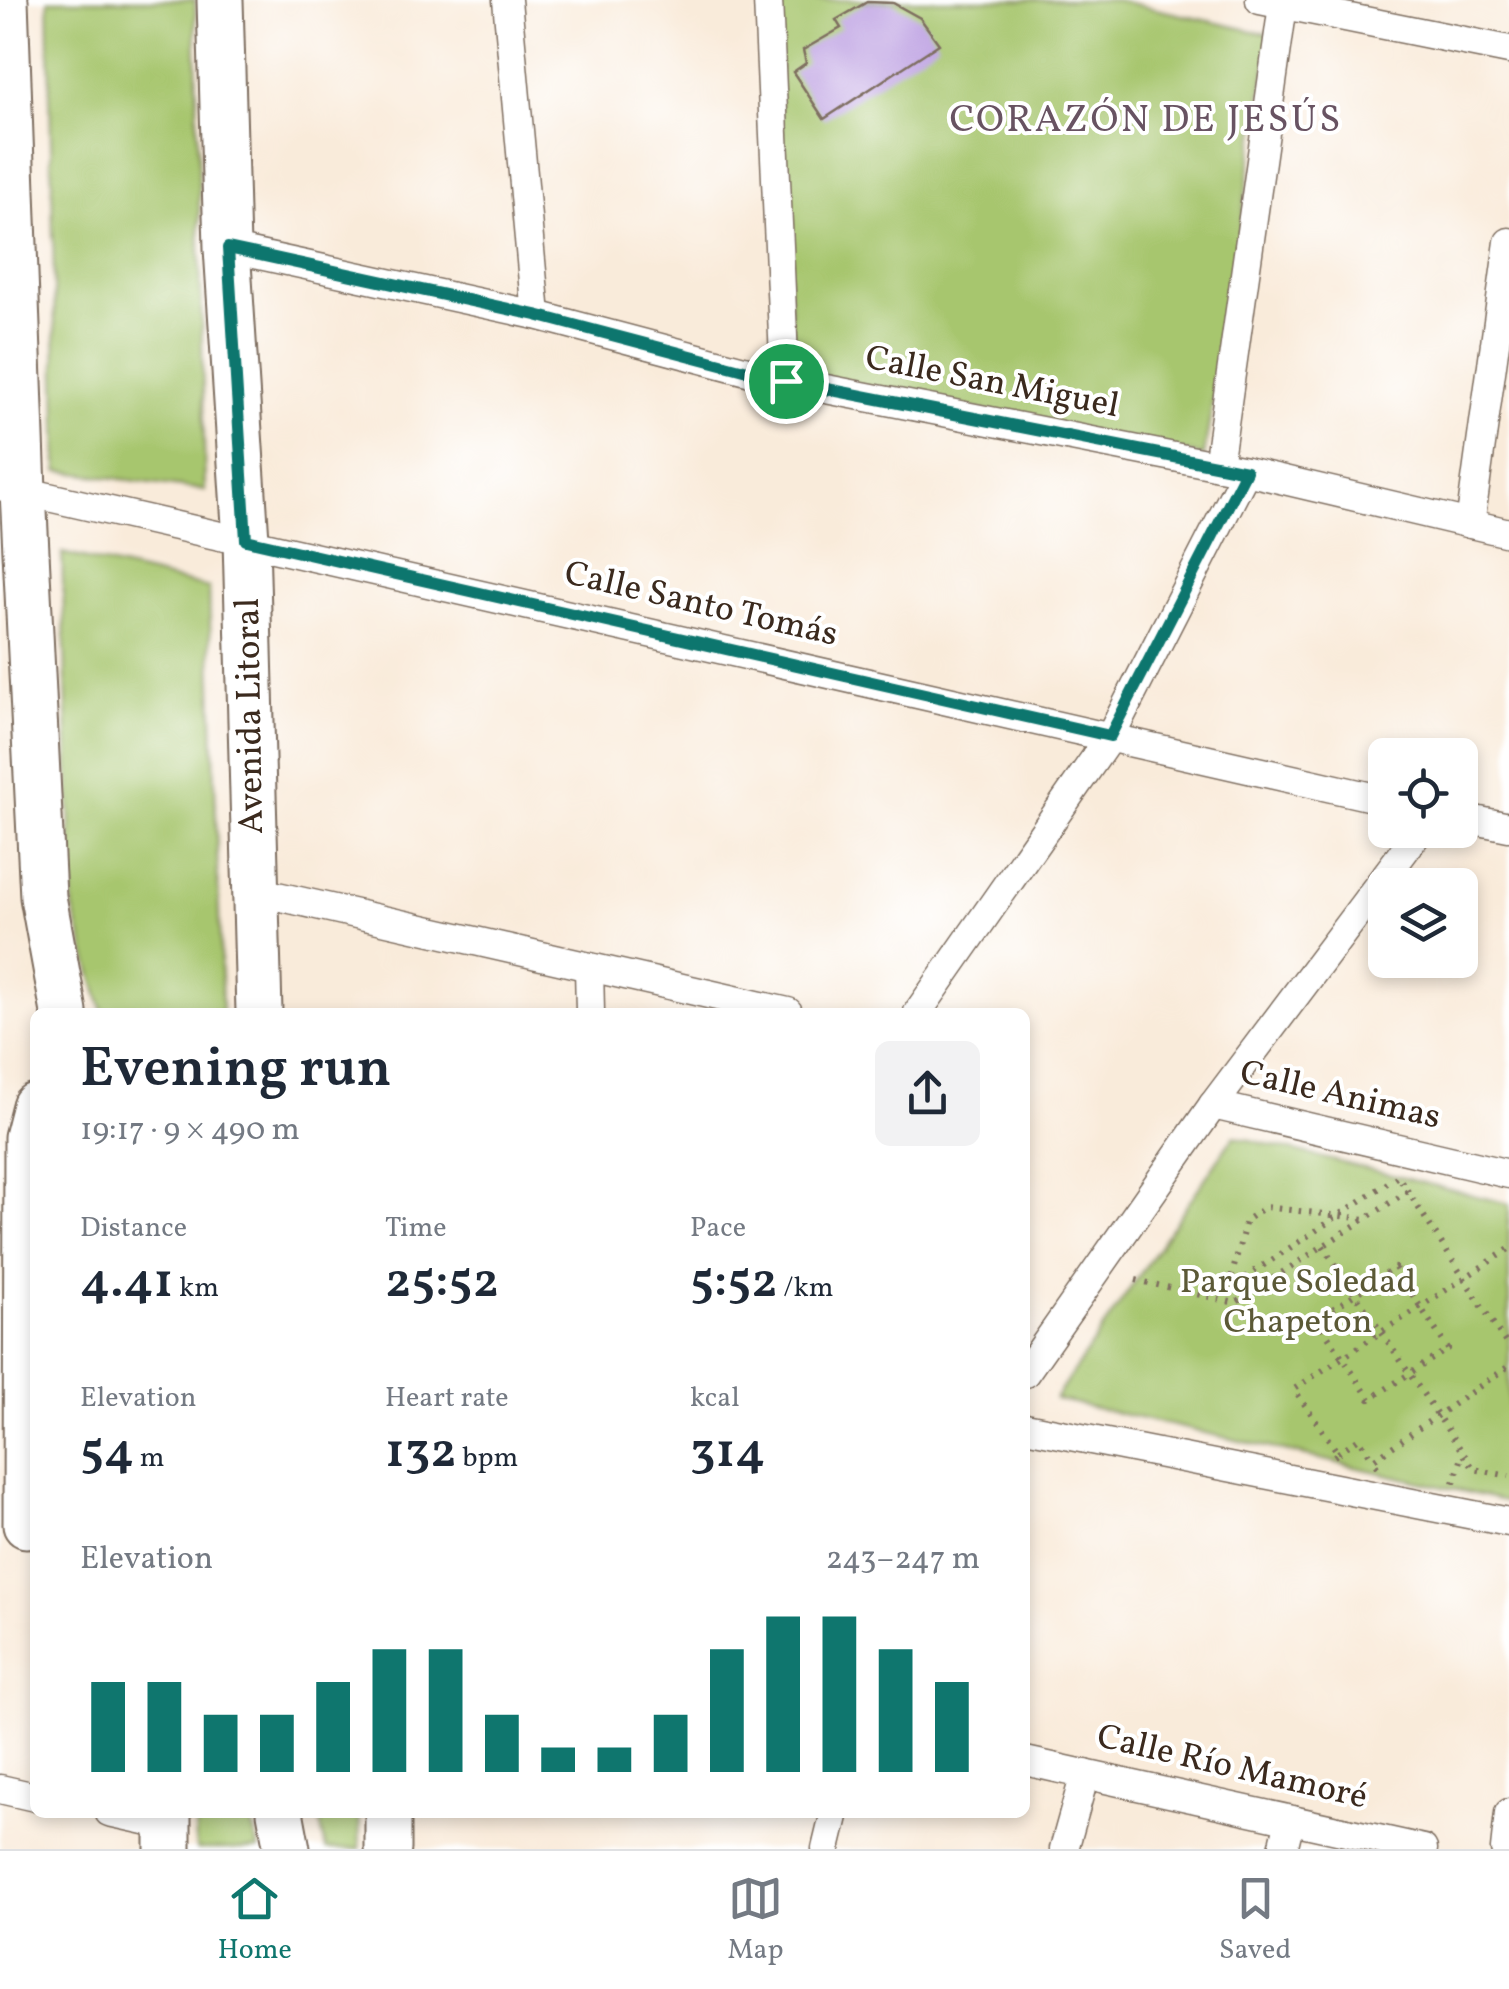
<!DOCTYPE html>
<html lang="en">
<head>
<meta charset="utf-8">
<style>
  body { margin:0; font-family:Vollkorn,serif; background:#f2f2f3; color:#1f2937; height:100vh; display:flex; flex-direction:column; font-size:38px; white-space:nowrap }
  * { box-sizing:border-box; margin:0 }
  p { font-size:32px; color:#747a83 }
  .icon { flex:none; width:55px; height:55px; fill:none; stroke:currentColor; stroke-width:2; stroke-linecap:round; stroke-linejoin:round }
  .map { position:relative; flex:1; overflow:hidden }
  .sheet { position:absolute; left:30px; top:1008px; width:1000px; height:810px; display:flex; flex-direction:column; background:#fff; border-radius:15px; box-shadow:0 5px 15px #0003 }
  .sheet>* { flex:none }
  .controls { position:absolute; left:1368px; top:738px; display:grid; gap:20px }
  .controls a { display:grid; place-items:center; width:110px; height:110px; border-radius:15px; background:#fff; box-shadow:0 5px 15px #0003; font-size:50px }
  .pin { position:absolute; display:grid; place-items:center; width:85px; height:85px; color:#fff; margin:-42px; border:5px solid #fff; border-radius:50%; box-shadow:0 2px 10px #0007 }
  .round { display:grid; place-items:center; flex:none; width:105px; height:105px; border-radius:15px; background:#f2f2f3 }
  .head { display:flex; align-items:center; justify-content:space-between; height:170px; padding:0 50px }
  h1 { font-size:55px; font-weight:600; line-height:75px }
  .metrics { display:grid; grid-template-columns:repeat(3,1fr); gap:15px; height:170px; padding:10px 50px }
  .metrics div { display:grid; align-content:center }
  .metrics b { font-size:50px; font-weight:600 }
  .metrics small { font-size:28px; font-weight:400 }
  .metrics p { font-size:28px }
  .chart { height:280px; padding:20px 50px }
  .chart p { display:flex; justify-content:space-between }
  .chart svg { width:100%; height:180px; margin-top:10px; stroke:#0f766e; stroke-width:6 }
  .tab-bar { display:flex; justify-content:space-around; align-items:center; height:140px; border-top:2px solid #e0e1e3; background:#fff; font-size:28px; color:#747a83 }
  .tab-bar a { display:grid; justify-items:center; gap:5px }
  .tab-bar .active { color:#0f766e }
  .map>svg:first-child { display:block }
</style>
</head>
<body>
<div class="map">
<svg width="1509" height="1849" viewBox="0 0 1509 1849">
  <rect width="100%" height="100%" fill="#fff"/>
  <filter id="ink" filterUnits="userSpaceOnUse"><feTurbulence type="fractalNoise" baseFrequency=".01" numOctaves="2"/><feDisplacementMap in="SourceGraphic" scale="20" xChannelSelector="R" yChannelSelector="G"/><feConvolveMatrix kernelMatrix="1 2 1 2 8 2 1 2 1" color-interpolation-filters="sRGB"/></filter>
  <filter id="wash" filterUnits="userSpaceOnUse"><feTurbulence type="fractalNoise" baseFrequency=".0048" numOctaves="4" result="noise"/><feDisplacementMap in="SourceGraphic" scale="40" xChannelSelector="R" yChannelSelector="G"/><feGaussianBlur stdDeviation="2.25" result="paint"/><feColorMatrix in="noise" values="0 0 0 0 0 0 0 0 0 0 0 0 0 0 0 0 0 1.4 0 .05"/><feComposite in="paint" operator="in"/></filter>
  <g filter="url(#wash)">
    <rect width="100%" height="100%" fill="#f9ebda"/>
    <g fill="#a7c66e" stroke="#717846" stroke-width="2.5">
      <polygon points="48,0 195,0 205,490 58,471"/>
      <polygon points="775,0 1116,0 1271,35 1204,456 793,372"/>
      <polygon points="62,553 209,588 222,1012 103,1012 73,908"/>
      <polygon points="1234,1136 1509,1204 1509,1502 1055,1399"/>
      <polygon points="195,1813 248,1813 259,1849 196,1849"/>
      <polygon points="318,1813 359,1813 360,1849 326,1849"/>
    </g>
    <g id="blocks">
      <polygon fill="#bb9ee1" points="867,2 893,3 920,18 939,44 824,119 793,72 806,63 803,50 841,28 836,20"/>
    </g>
  </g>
  <g filter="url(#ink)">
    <use href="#blocks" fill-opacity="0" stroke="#7e6e60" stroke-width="2.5"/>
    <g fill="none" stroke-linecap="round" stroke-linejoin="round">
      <g stroke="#7e6e60" stroke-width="31">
        <g id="street">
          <polyline points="507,0 536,315"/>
          <polyline points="768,0 785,381"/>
          <polyline points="1260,0 1509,50"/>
          <polyline points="227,248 536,315 785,381 1246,471 1509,533"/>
          <polyline points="1218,466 1283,5"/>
          <polyline points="0,486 1385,800"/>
          <polyline points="1470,524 1509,242"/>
          <polyline points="1460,817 1509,827"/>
          <polyline points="255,891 788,1012"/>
          <polyline points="589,967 590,1012"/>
          <polyline points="918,1012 1110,737 1246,471"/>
          <polyline points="1213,1105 1509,1174"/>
          <polyline points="1025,1373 1213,1105 1420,830"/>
          <polyline points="1025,1427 1509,1522"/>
          <polyline points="1025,1761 1423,1849"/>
          <polyline points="0,1789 35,1797"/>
          <polyline points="109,1812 168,1825"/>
          <polyline points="826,1849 835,1812"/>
          <polyline points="1064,1849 1085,1774"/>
          <polyline points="1283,1849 1290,1820"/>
          <polyline points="1505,1849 1509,1813"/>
        </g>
      </g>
      <g stroke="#7e6e60" stroke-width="49">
        <g id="primary">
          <polyline points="5,0 23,491 43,897 64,1012"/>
          <polyline points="220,0 227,248 246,540 259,1012"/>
          <polyline points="26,1525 27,1137 35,1106"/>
          <polyline points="168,1812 168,1849"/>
          <polyline points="280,1812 287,1849"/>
          <polyline points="388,1812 388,1849"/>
        </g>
      </g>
      <g stroke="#7e6e60" stroke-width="6" stroke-dasharray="2.5 8" stroke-linecap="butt">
        <polyline points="1323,1246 1474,1469 1509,1476"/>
        <polygon points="1395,1268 1448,1349 1370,1399 1317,1319"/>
        <polyline points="1136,1280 1235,1303 1408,1191"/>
        <polyline points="1229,1287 1246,1220 1265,1207 1365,1219"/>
        <polyline points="1228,1289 1398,1176 1509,1348"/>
        <polyline points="1338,1453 1359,1438 1373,1460"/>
        <polyline points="1334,1456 1338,1453 1294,1389 1509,1249"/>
        <polyline points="1377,1467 1373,1460 1509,1366"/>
        <polyline points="1454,1483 1463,1454"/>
      </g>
      <use href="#street" stroke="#fff" stroke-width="28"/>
      <use href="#primary" stroke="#fff" stroke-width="45"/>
    </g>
  </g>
  <g fill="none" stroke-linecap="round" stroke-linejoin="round" filter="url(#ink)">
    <g stroke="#fff" stroke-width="20">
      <polygon id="route" points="228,248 536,315 786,381 1246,471 1110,736 246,540"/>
    </g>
    <use href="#route" stroke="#0f766e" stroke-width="12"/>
  </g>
  <g text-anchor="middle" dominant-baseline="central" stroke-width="8" stroke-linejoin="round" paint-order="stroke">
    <g font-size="35" fill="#3b2a1e" stroke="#fff">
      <text transform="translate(992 383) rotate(11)">Calle San Miguel</text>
      <text transform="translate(701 605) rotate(13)">Calle Santo Tomás</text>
      <text transform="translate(251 716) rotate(-91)">Avenida Litoral</text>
      <text transform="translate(1340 1096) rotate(13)">Calle Animas</text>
      <text transform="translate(1232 1768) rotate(13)">Calle Río Mamoré</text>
    </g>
    <g font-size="35" fill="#5b5936" stroke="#fff">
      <text x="1298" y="1283">Parque Soledad<tspan x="1298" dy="40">Chapeton</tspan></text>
    </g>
    <g font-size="38" letter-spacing="2.5" fill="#685362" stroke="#fff">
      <text x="1146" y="121">CORAZÓN DE JESÚS</text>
    </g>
  </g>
</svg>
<div class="controls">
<a><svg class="icon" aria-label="locate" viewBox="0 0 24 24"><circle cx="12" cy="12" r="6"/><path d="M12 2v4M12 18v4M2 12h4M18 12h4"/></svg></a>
<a><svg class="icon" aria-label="layers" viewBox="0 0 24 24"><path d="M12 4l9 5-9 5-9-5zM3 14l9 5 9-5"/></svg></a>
</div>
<div class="pin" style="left:786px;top:381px;background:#1e9e55"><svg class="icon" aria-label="arrive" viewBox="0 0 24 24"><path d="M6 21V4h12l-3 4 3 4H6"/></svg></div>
<section class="sheet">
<div class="head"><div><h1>Evening run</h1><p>19:17 · 9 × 490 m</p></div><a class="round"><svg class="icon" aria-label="share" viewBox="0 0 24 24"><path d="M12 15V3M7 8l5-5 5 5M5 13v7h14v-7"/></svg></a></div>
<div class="metrics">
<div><p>Distance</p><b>4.41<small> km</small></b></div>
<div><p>Time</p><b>25:52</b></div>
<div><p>Pace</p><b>5:52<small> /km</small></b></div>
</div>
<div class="metrics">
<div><p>Elevation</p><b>54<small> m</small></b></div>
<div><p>Heart rate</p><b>132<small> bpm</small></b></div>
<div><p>kcal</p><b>314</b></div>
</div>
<div class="chart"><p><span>Elevation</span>243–247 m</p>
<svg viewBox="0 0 160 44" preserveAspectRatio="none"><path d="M5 44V22M15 44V22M25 44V30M35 44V30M45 44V22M55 44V14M65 44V14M75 44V30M85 44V38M95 44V38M105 44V30M115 44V14M125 44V6M135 44V6M145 44V14M155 44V22"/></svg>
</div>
</section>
</div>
<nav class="tab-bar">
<a class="active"><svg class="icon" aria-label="home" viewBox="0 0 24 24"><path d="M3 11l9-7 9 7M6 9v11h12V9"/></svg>Home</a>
<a><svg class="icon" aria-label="map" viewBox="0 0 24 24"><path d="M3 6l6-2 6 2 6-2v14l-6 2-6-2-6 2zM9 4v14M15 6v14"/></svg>Map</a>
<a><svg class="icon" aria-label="saved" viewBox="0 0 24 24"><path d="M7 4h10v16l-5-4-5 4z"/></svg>Saved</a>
</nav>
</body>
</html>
